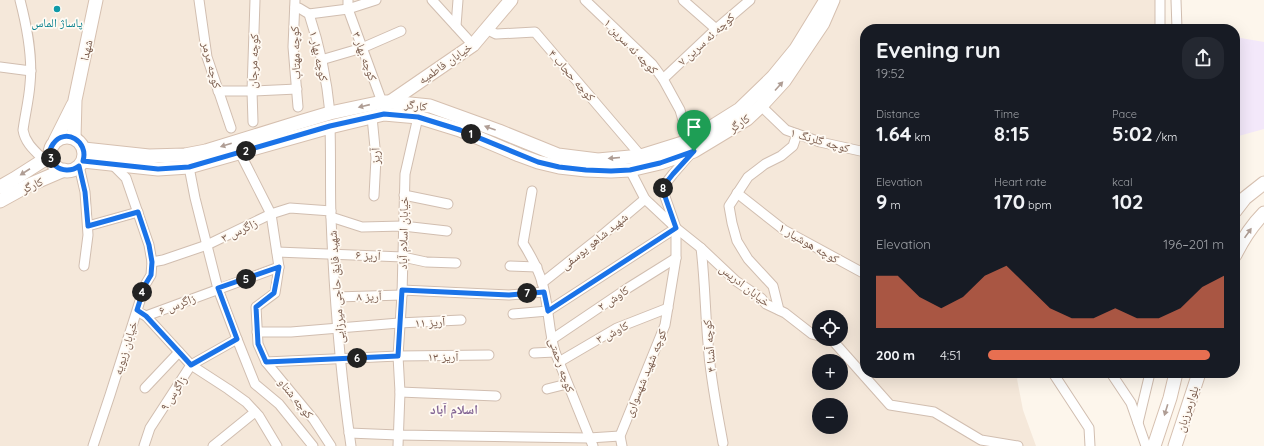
<!DOCTYPE html>
<html lang="en">
<head>
<meta charset="utf-8">
<style>
  body { margin:0; font-family:Quicksand,"Noto Naskh Arabic",sans-serif; background:#242831; color:#f1f3f6; height:100vh; display:flex; flex-direction:column; font-size:15px; white-space:nowrap }
  * { box-sizing:border-box; margin:0 }
  p { font-size:13px; color:#9ea1a6 }
  .icon { flex:none; width:22px; height:22px; fill:none; stroke:currentColor; stroke-width:2; stroke-linecap:round; stroke-linejoin:round }
  .map { position:relative; flex:1; overflow:hidden }
  .panel { position:absolute; left:860px; top:24px; width:380px; height:354px; display:flex; flex-direction:column; background:#171b24; border-radius:16px; box-shadow:0 4px 16px #0002 }
  .panel>* { flex:none }
  .fabs { position:absolute; left:812px; top:310px; display:grid; gap:8px }
  .fabs a { display:grid; place-items:center; width:36px; height:36px; border-radius:50%; background:#171b24; box-shadow:0 4px 16px #0002; font-size:20px }
  .pin { position:absolute; display:grid; place-items:center; width:34px; height:34px; color:#fff; margin:-41px -17px; border-radius:50% 50% 50% 0; rotate:-45deg; box-shadow:0 0 4px #0007 }
  .pin .icon { rotate:45deg }
  .km { position:absolute; width:20px; height:20px; margin:-10px; border-radius:50%; background:#222; color:#fff; font-size:11px; line-height:20px; text-align:center }
  .round { display:grid; place-items:center; flex:none; width:42px; height:42px; border-radius:16px; background:#242831 }
  .overview { display:flex; align-items:center; justify-content:space-between; height:68px; padding:0 16px }
  h1 { font-size:22px; font-weight:700; line-height:30px }
  .figures { display:grid; grid-template-columns:repeat(3,1fr); gap:6px; height:68px; padding:4px 16px }
  .figures div { display:grid; align-content:center }
  .figures b { font-size:20px; font-weight:700 }
  .figures small { font-size:11px; font-weight:400 }
  .figures p { font-size:11px }
  .chart { height:112px; padding:8px 16px }
  .chart p { display:flex; justify-content:space-between }
  .chart svg { width:100%; height:72px; margin-top:4px; fill:#e76f51; opacity:.7 }
  ul { padding:0 16px; list-style:none; font-size:13px }
  li { display:grid; grid-template-columns:64px 48px 1fr; align-items:center; height:30px }
  li i { height:10px; border-radius:5px; background:#e76f51 }
  .map>svg:first-child { display:block }
</style>
</head>
<body>
<div class="map">
<svg width="1264" height="446" viewBox="0 0 1264 446">
  <rect width="100%" height="100%" fill="#fdf6ec"/>
  <path fill="#f5e8da" fill-rule="evenodd" d="M0,0H1163L1165,11L1163,29H865V373H1021L1017,379L1023,410L1036,446H0ZM819,317H841V339H819ZM819,361H841V383H819ZM819,405H841V427H819Z"/>
  <polygon fill="#f3e8fa" points="1235,37 1264,42 1264,129 1235,137"/>
  <g fill="none" stroke-linecap="round" stroke-linejoin="round">
    <g stroke="#d1beb0" stroke-width="11">
      <g id="street">
        <path d="M20,0C27,27 33,56 30,84C29,99 25,115 23,130C25,143 35,151 44,160"/>
        <polyline points="199,0 207,57 231,128"/>
        <polyline points="295,0 293,47 298,107"/>
        <polyline points="348,0 348,9 382,102"/>
        <polyline points="432,0 473,45"/>
        <polyline points="585,0 652,64 663,79 680,110 689,141"/>
        <polyline points="683,0 716,29"/>
        <polyline points="1160,0 1160,29"/>
        <polyline points="1176,0 1177,29"/>
        <path d="M295,7L299,8L309,14C319,44 327,81 330,113"/>
        <polyline points="309,14 348,9 376,0"/>
        <polyline points="456,26 458,0"/>
        <polyline points="486,29 496,34 535,32 641,156"/>
        <polyline points="321,60 362,48 401,31"/>
        <polyline points="0,67 31,71"/>
        <polyline points="663,79 716,29 750,0"/>
        <polyline points="218,91 252,91 297,89"/>
        <polyline points="761,106 786,130 820,142 865,152"/>
        <polyline points="372,117 376,158 374,196"/>
        <polyline points="253,122 252,91 255,0"/>
        <path d="M330,127C331,157 330,188 331,218C334,294 340,371 351,446"/>
        <polyline points="240,153 271,214 279,267 275,293 256,307 258,344 266,362 314,420 331,446"/>
        <polyline points="79,166 85,192 88,235 84,266"/>
        <polyline points="189,167 195,198 218,289 237,339 255,384 279,404 313,446"/>
        <polyline points="630,170 645,199 676,228 701,248 736,281 761,298 766,304 785,313 812,334 819,336"/>
        <path d="M532,191L523,243C531,256 538,268 542,282C549,305 548,329 555,352L593,446"/>
        <polyline points="737,193 784,230 865,274"/>
        <polyline points="404,195 448,204"/>
        <polyline points="331,217 362,227 403,226 447,231"/>
        <polyline points="88,226 138,212"/>
        <path d="M701,248C705,280 705,311 708,343C710,377 717,410 723,443"/>
        <polyline points="277,252 403,257 426,262 456,263"/>
        <polyline points="152,262 163,260 207,245 271,214 290,208 331,211"/>
        <polyline points="510,266 537,267"/>
        <polyline points="542,283 600,237 645,199"/>
        <polyline points="402,290 509,295 544,292"/>
        <polyline points="336,297 402,295"/>
        <polyline points="779,310 773,286 748,259 737,241 732,223 729,206 748,177 765,164 781,156 793,146 797,134"/>
        <polyline points="142,314 146,316 279,267"/>
        <polyline points="513,314 548,311 676,228"/>
        <polyline points="146,316 191,365 228,389 246,402 259,416 277,446"/>
        <polyline points="257,332 291,332 399,323 461,320"/>
        <polyline points="827,339 834,342 890,405 934,412 981,440 1018,446"/>
        <polyline points="551,340 628,288 676,258"/>
        <polyline points="534,353 555,352"/>
        <polyline points="266,362 398,356 489,355"/>
        <polyline points="559,362 617,328 668,308"/>
        <polyline points="1053,373 1089,428 1090,446"/>
        <polyline points="1111,373 1131,403 1146,446"/>
        <polyline points="145,388 179,352"/>
        <polyline points="547,389 567,384"/>
        <polyline points="400,392 496,396"/>
        <polyline points="1138,423 1150,373"/>
        <polyline points="349,433 398,435 589,438 620,436"/>
        <polyline points="93,446 110,395 145,285 151,275 152,262 149,245 126,178 112,164"/>
        <polyline points="144,446 150,428 191,365 237,339"/>
        <polyline points="213,446 255,412"/>
        <polyline points="398,446 400,392 398,356 402,295 405,174 418,117"/>
        <polyline points="622,446 620,436 665,325 676,258 676,228 662,188 673,174 692,152"/>
      </g>
    </g>
    <g stroke="#d6c0b0" stroke-width="15">
      <g id="secondary">
        <polyline points="390,102 473,45 511,0"/>
        <circle cx="67" cy="154" r="17"/>
        <polyline points="74,138 75,100 96,0"/>
        <polyline points="55,141 73,105"/>
        <polyline points="84,149 149,156 185,155 206,151 300,122 330,113 382,102 390,102 430,106 499,131 558,155 598,160 641,156 689,141 740,109 773,77 796,49 826,0"/>
        <polyline points="83,161 158,169 189,167 330,127 384,114 418,117 460,130 519,155 538,162 559,167 586,170 611,171 630,170 660,163 694,151 747,119 761,106 784,81 823,23 833,0"/>
        <polyline points="0,187 14,179 50,156"/>
        <polyline points="0,201 29,185 64,170"/>
        <polyline points="1235,211 1245,198 1264,183"/>
        <path d="M1235,255C1243,239 1252,225 1264,213"/>
        <polyline points="1154,446 1170,398 1176,373"/>
        <polyline points="1175,446 1199,373"/>
      </g>
    </g>
    <use href="#street" stroke="#fff" stroke-width="9"/>
    <use href="#secondary" stroke="#fff" stroke-width="13"/>
  </g>
  <defs><path id="oneway-solid" d="M-6-.8H1V-3.2L6.5 0L1 3.2V.8H-6Z"/></defs>
  <g fill="#af9d94">
    <use href="#oneway-solid" transform="translate(779 86) rotate(-48)"/>
    <use href="#oneway-solid" transform="translate(364 106) rotate(167)"/>
    <use href="#oneway-solid" transform="translate(490 128) rotate(-160)"/>
    <use href="#oneway-solid" transform="translate(226 145) rotate(163)"/>
    <use href="#oneway-solid" transform="translate(614 158) rotate(175)"/>
    <use href="#oneway-solid" transform="translate(25 172) rotate(147)"/>
    <use href="#oneway-solid" transform="translate(1248 233) rotate(-55)"/>
    <use href="#oneway-solid" transform="translate(1166 410) rotate(107)"/>
  </g>
  <g fill="none" stroke-linecap="round" stroke-linejoin="round">
    <g stroke="#fff" stroke-width="8">
      <path id="route" d="M384,114L418,117L460,130L538,162L559,167L586,170L611,171L630,170L660,163L694,151L673,174L662,188L676,228L548,311L544,292L509,295L402,290L398,356L266,362L258,344L256,307L274,293L279,267L218,288L237,339L191,365L146,316L137,310L145,285L151,275L152,262L149,245L138,212L88,226L85,192L79,166C63,178 41,161 53,144C65,127 89,141 83,161L158,169L189,167L330,126Z"/>
    </g>
    <use href="#route" stroke="#1a73e8" stroke-width="5"/>
  </g>
  <circle fill="#0f9aa8" stroke="#fffaf3" stroke-width="1.5" cx="57" cy="9" r="4"/>
  <g text-anchor="middle" dominant-baseline="central" stroke-width="3.5" stroke-linejoin="round" paint-order="stroke">
    <g font-size="12" fill="#0d838f" stroke="#fffaf3">
      <text x="57" y="22">پاساژ الماس</text>
    </g>
    <g font-size="12" fill="#7a5c4d" stroke="#fffaf3">
      <text transform="translate(706 39) rotate(-42)">کوچه ئه سرین ۷</text>
      <text transform="translate(631 46) rotate(46)">کوچه ئه سرین ۱</text>
      <text transform="translate(86 50) rotate(-78)">شهدا</text>
      <text transform="translate(295 53) rotate(-92)">کوچه مهتاب</text>
      <text transform="translate(319 56) rotate(78)">کوچه بهار ۱</text>
      <text transform="translate(365 56) rotate(70)">کوچه بهار ۳</text>
      <text transform="translate(253 61) rotate(-88)">کوچه مرجان</text>
      <text transform="translate(445 63) rotate(-35)">خیابان فاطمیه</text>
      <text transform="translate(212 65) rotate(76)">کوچه مرمر</text>
      <text transform="translate(572 75) rotate(49)">کوچه حجاب ۴</text>
      <text transform="translate(416 105) rotate(8)">کارگر</text>
      <text transform="translate(739 123) rotate(-34)">کارگر</text>
      <text transform="translate(820 140) rotate(16)">کوچه گلرنگ ۱</text>
      <text transform="translate(375 156) rotate(-91)">آریز</text>
      <text transform="translate(32 185) rotate(-25)">کارگر</text>
      <text transform="translate(239 230) rotate(-26)">زاگرس ۳</text>
      <text transform="translate(403 233) rotate(-89)">خیابان اسلام آباد</text>
      <text transform="translate(594 241) rotate(-39)">شهید شاهو یوسفی</text>
      <text transform="translate(809 243) rotate(30)">کوچه هوشیار ۱</text>
      <text transform="translate(368 255) rotate(3)">آریز ۶</text>
      <text transform="translate(745 285) rotate(38)">خیابان ادریس</text>
      <text transform="translate(336 287) rotate(-94)">شهید فایق حاجی میرزایی</text>
      <text transform="translate(369 296) rotate(-1)">آریز ۸</text>
      <text transform="translate(613 298) rotate(-34)">کاوش ۲</text>
      <text transform="translate(177 304) rotate(-21)">زاگرس ۶</text>
      <text transform="translate(430 322) rotate(-3)">آریز ۱۱</text>
      <text transform="translate(612 332) rotate(-27)">کاوش ۳</text>
      <text transform="translate(709 346) rotate(-95)">کوچه آشنا ۴</text>
      <text transform="translate(125 348) rotate(-73)">خیابان زیویه</text>
      <text x="443" y="356">آریز ۱۳</text>
      <text transform="translate(562 365) rotate(71)">کوچه رحمتی</text>
      <text transform="translate(645 373) rotate(-68)">کوچه شهید شهسواری</text>
      <text transform="translate(173 393) rotate(-57)">زاگرس ۹</text>
      <text transform="translate(296 398) rotate(51)">کوچه شتاو</text>
      <text transform="translate(1187 409) rotate(-72)">بلوارمرزبان</text>
    </g>
    <g font-size="13" font-weight="bold" fill="#846695" stroke="#fffaf3">
      <text x="454" y="409">اسلام آباد</text>
    </g>
  </g>
</svg>
<div class="fabs">
<a><svg class="icon" aria-label="locate" viewBox="0 0 24 24"><circle cx="12" cy="12" r="6"/><path d="M12 2v4M12 18v4M2 12h4M18 12h4"/></svg></a>
<a>+</a>
<a>−</a>
</div>
<div class="pin" style="left:694px;top:151px;background:#1e9e55"><svg class="icon" aria-label="arrive" viewBox="0 0 24 24"><path d="M6 21V4h12l-3 4 3 4H6"/></svg></div>
<b class="km" style="left:471px;top:134px">1</b>
<b class="km" style="left:246px;top:151px">2</b>
<b class="km" style="left:51px;top:158px">3</b>
<b class="km" style="left:142px;top:292px">4</b>
<b class="km" style="left:246px;top:279px">5</b>
<b class="km" style="left:357px;top:358px">6</b>
<b class="km" style="left:527px;top:293px">7</b>
<b class="km" style="left:663px;top:188px">8</b>
<section class="panel">
<div class="overview"><div><h1>Evening run</h1><p>19:52</p></div><a class="round"><svg class="icon" aria-label="share" viewBox="0 0 24 24"><path d="M12 15V3M7 8l5-5 5 5M5 13v7h14v-7"/></svg></a></div>
<div class="figures">
<div><p>Distance</p><b>1.64<small> km</small></b></div>
<div><p>Time</p><b>8:15</b></div>
<div><p>Pace</p><b>5:02<small> /km</small></b></div>
</div>
<div class="figures">
<div><p>Elevation</p><b>9<small> m</small></b></div>
<div><p>Heart rate</p><b>170<small> bpm</small></b></div>
<div><p>kcal</p><b>102</b></div>
</div>
<div class="chart"><p><span>Elevation</span>196–201 m</p>
<svg viewBox="0 0 160 44" preserveAspectRatio="none"><path d="M0 44V12L10 12L20 25L30 32L40 25L50 12L60 6L70 19L80 32L90 38L100 38L110 32L120 38L130 38L140 32L150 19L160 12V44z"/></svg>
</div>
<ul>
<li><b>200 m</b>4:51<i style="width:94%"></i></li>
</ul>
</section>
</div>
</body>
</html>
